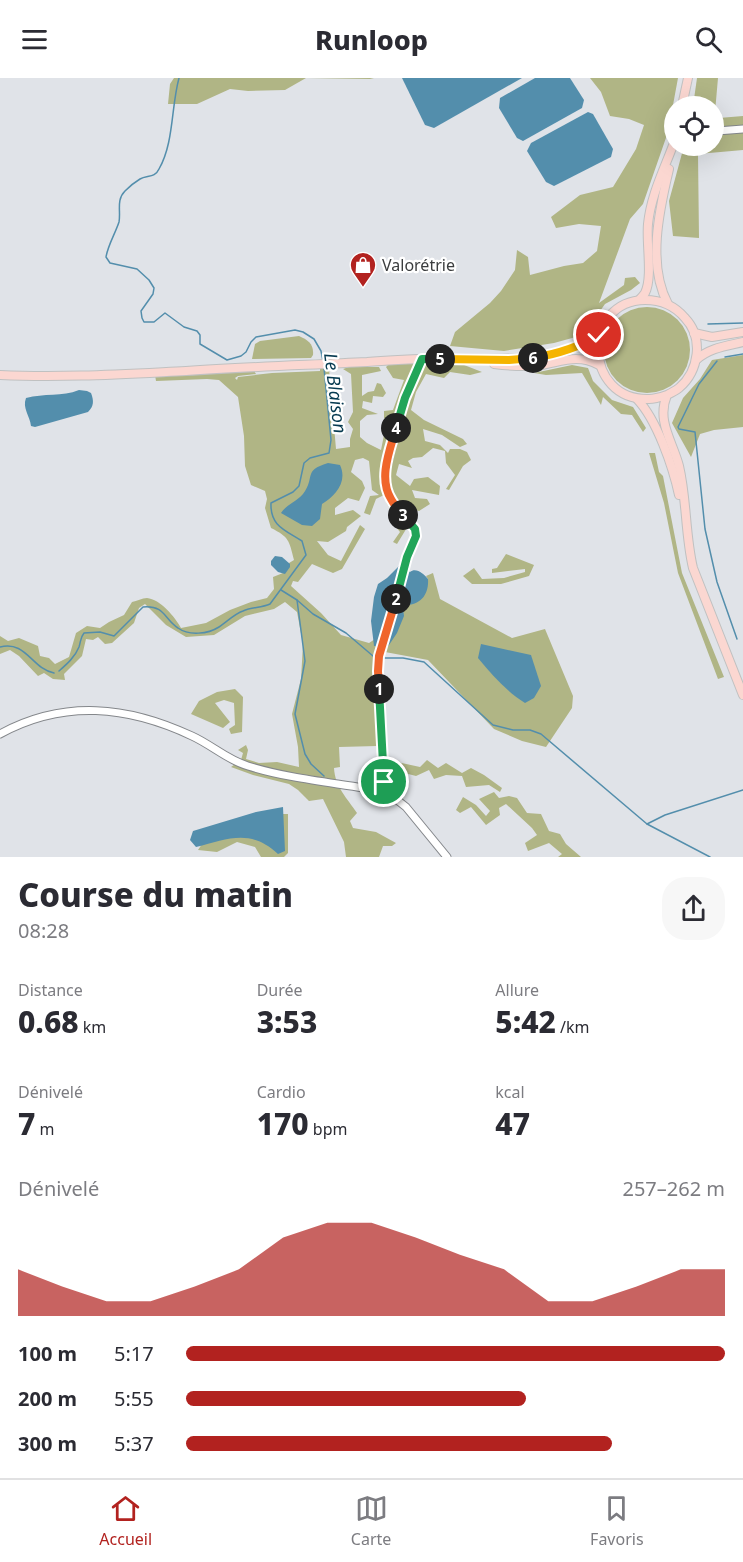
<!DOCTYPE html>
<html lang="fr">
<head>
<meta charset="utf-8">
<style>
  body { margin:0; font-family:"Noto Sans",sans-serif; background:#f7f7f7; color:#2b2b33; height:100vh; display:flex; flex-direction:column; font-size:22px; white-space:nowrap }
  * { box-sizing:border-box; margin:0 }
  p { font-size:20px; color:#7c7c81 }
  .icon { flex:none; width:33px; height:33px; fill:none; stroke:currentColor; stroke-width:2; stroke-linecap:round; stroke-linejoin:round }
  .map { position:relative; height:779px; overflow:hidden }
  .details { display:flex; flex-direction:column; background:#fff; flex:1 }
  .details>* { flex:none }
  .controls { position:absolute; left:664px; top:18px; display:grid; gap:12px }
  .controls a { display:grid; place-items:center; width:60px; height:60px; border-radius:50%; background:#fff; box-shadow:0 6px 24px #0002; font-size:30px }
  .pin { position:absolute; display:grid; place-items:center; width:51px; height:51px; color:#fff; margin:-26px; border:3px solid #fff; border-radius:50%; box-shadow:0 2px 6px #0007 }
  .km { position:absolute; width:30px; height:30px; margin:-15px; border-radius:50%; background:#222; color:#fff; font-size:16px; line-height:30px; text-align:center }
  .round { display:grid; place-items:center; flex:none; width:63px; height:63px; border-radius:24px; background:#f7f7f7 }
  .summary { display:flex; align-items:center; justify-content:space-between; height:102px; padding:0 18px }
  h1 { font-size:33px; font-weight:800; line-height:45px }
  .metrics { display:grid; grid-template-columns:repeat(3,1fr); gap:9px; height:102px; padding:6px 18px }
  .metrics div { display:grid; align-content:center }
  .metrics b { font-size:30px; font-weight:800 }
  .metrics small { font-size:16px; font-weight:400 }
  .metrics p { font-size:16px }
  .chart { height:168px; padding:12px 18px }
  .chart p { display:flex; justify-content:space-between }
  .chart svg { width:100%; height:108px; margin-top:6px; fill:#b2221f; opacity:.7 }
  ul { padding:0 18px; list-style:none; font-size:20px }
  li { display:grid; grid-template-columns:96px 72px 1fr; align-items:center; height:45px }
  li i { height:15px; border-radius:8px; background:#b2221f }
  header { display:flex; justify-content:space-between; align-items:center; height:78px; padding:0 18px; background:#fff; font-size:27px; font-weight:800 }
  .menu { display:flex; justify-content:space-around; align-items:center; height:84px; border-top:2px solid #e1e1e2; background:#fff; font-size:16px; color:#7c7c81 }
  .menu a { display:grid; justify-items:center; gap:3px }
  .menu .current { color:#b2221f }
  .map>svg:first-child { display:block }
</style>
</head>
<body>
<header><svg class="icon" aria-label="menu" viewBox="0 0 24 24"><path d="M4 6h16M4 12h16M4 18h16"/></svg>Runloop<svg class="icon" aria-label="search" viewBox="0 0 24 24"><circle cx="10" cy="10" r="6"/><path d="M15 15l6 6"/></svg></header>
<div class="map">
<svg width="743" height="779" viewBox="0 0 743 779">
  <rect width="100%" height="100%" fill="#e0e3e8"/>
  <g fill="#b0b585">
    <polygon points="174,0 374,0 370,1 306,0 285,12 248,13 230,11 197,26 168,26 170,6"/>
    <polygon points="590,0 678,0 668,54 643,126 630,141 599,225 624,207 625,200 635,199 640,205 631,212 605,226 583,257 554,265 504,273 450,268 455,254 490,225 501,213 515,192 517,172 528,179 530,197 564,188 583,185 597,173 601,148 579,146 556,150 551,139 580,117 613,109 636,71 644,47 629,41 610,38 601,14"/>
    <polygon points="697,0 718,0 715,34 719,40 743,38 743,72 698,76 699,160 673,158 669,123 684,68 714,68 714,28 693,28"/>
    <circle cx="647" cy="272" r="43"/>
    <path d="M299,258C308,262 314,266 313,277L311,280L252,281L255,266L260,263Z"/>
    <polygon points="743,277 743,349 714,352 700,356 691,379 672,345 683,320 700,301 712,282"/>
    <path d="M459,285L482,294L470,297L450,294L444,300L426,296L416,314L411,332L424,342L463,361L467,366L460,369L442,357L423,351L425,363L440,367L448,375L450,371H460L467,374L471,382L463,388L449,412L446,411L455,397L446,385L445,373L433,370L422,379L413,380L408,383L412,390L399,386L396,397L410,408L414,401L428,399L440,408L439,417L412,412L415,420L427,421L430,426L419,433L404,428L396,435L408,448L397,466L393,464L400,454L391,443L394,437L387,426L384,417L376,421L370,437L364,435L370,418L379,417L372,412L369,383L363,380L355,382L351,394L362,403L365,410L359,423L348,420L335,430V437L353,432L361,438L347,449L346,453L328,464L317,463L328,477L341,483L360,447L365,451L342,491L333,495L312,486L298,504L293,503L291,508L321,535L341,557L369,565L395,548L402,521L428,501L426,498L433,495L440,521L512,560L545,551L573,618L572,630L546,669L522,663L494,651L428,582L385,574L374,576L377,668L339,669L340,689L334,690C335,709 347,720 357,735L350,743L353,750L376,754L396,765L392,768H383L379,779H346L344,764L323,721L309,723L298,712L289,706L253,697L231,689L241,682L243,675L238,672L246,667L248,672L246,681L259,685L277,684L299,689L298,669L292,636L301,601L303,566L297,534L285,524L274,531L245,538L214,557L186,559L166,547L145,526L139,530L134,545L112,565L105,566L98,559L93,562L86,561L82,578L64,596L65,602L53,601L44,595L38,598L19,578L10,572L0,576V558L8,563L19,560L38,568L40,578L49,580L55,586L69,579L76,555L87,548L100,550L109,544L124,537L132,524C137,523 142,520 147,520C160,521 175,539 181,550L206,545L230,532L251,524L267,520L274,511L273,499L283,495L284,488L294,482C289,462 289,459 271,450L265,430L267,421L265,413L251,407L245,388L244,358L238,319L219,302L207,301L156,303L155,297L254,293L256,296L238,298L235,300L237,302L238,299L272,295L320,293V290L329,291L336,371L350,369V361L353,351L348,344L353,334L351,296L343,291L349,289H379L381,293L362,297V318L368,314L374,313L377,305L381,306L386,315L383,319L373,318L372,325L363,323L362,330L378,336L367,337L360,343V359L367,365L381,372L387,342L384,340V333L393,332L404,302L393,300L386,289L389,286Z"/>
    <polygon points="572,287 588,290 593,303 612,322 633,329 646,350 643,354 632,337 621,336 603,319 601,327 582,295 546,297 534,295"/>
    <polygon points="649,375 655,375 659,394 663,398 682,495 724,599 718,601 678,495 664,425"/>
    <polygon points="506,476 534,487 529,498 501,506 472,506 463,498 474,490 482,501 504,500 525,494 525,491 492,495 492,491 497,490"/>
    <polygon points="235,611 243,619 242,654 231,656 229,651 235,647 234,625 224,622 215,625 230,644 223,650 191,636 199,623 217,614"/>
    <polygon points="388,682 420,689 427,682 438,690 446,685 462,695 471,690 484,697 502,710 500,714 489,707 466,709 462,698 446,697 434,701 429,692 416,698 389,691"/>
    <polygon points="494,714 499,720 509,718 517,720 527,735 541,736 549,753 560,756 566,766 581,779 558,779 562,776 549,765 528,773 525,765 537,757 532,750 506,726 499,730 500,737 486,747 471,729 460,735 456,732 463,719 476,727 486,738 490,733 479,721"/>
    <polygon points="279,736 288,736 288,775 284,779 261,779 255,769 237,764 217,774 198,772 206,760"/>
  </g>
  <g fill="#538eac">
    <polygon points="402,0 522,0 434,50 425,47"/>
    <polygon points="535,0 570,0 584,22 582,30 523,63 517,60 499,30 500,20"/>
    <polygon points="588,34 593,36 613,71 611,79 554,108 546,104 527,73 531,65"/>
    <path d="M79,312L87,313L91,315C94,323 94,328 88,334L35,349L31,348C30,338 22,330 26,320C44,315 62,319 79,312Z"/>
    <path d="M328,385L340,387C348,404 335,418 322,426L320,441L312,448L302,447L281,435C287,426 296,424 303,416C316,399 302,393 328,385Z"/>
    <polygon points="275,478 282,479 290,486 290,489 285,496 278,494 271,487 271,483"/>
    <path d="M399,488L410,494C416,489 424,496 428,501C429,515 422,526 407,527L402,523L404,538L397,555L387,570L374,568L371,543L374,519L378,506L387,500Z"/>
    <path d="M481,566L531,577L541,608L534,620L525,625C506,613 492,597 478,580Z"/>
    <path d="M283,729L285,773L278,776C250,750 228,761 196,769L190,762L193,753L256,734Z"/>
  </g>
  <g fill="none" stroke-linecap="round" stroke-linejoin="round">
    <g stroke="#538eac" stroke-width="1.5">
      <path d="M179,0C171,29 174,65 159,91C155,100 147,97 140,101C135,104 129,109 125,113C116,122 121,133 119,144C115,156 108,167 106,179L110,185L137,191L149,202L154,210L153,216L141,233L142,240L144,244H154L165,235L184,249L197,253L200,257V266L227,282L241,278L246,274L251,264L256,259L295,252L303,254L314,261L321,273L323,283"/>
      <polyline points="708,246 743,245"/>
      <polyline points="725,279 743,276"/>
      <polyline points="717,283 699,306 678,349 679,351 695,354 705,451 717,504 737,561"/>
      <polyline points="281,512 297,522 305,583 295,636 305,676 311,686 324,698"/>
      <polyline points="297,522 313,536 346,555 373,578"/>
      <path d="M0,569C26,562 32,591 54,595"/>
      <polyline points="382,580 403,580 424,584 493,647 513,652 530,652 541,656 647,746 665,737 743,712"/>
      <path d="M59,593C67,586 75,579 79,569C81,563 80,560 84,555L100,554L114,558L143,529C165,527 164,541 178,550C189,558 208,556 219,549C227,544 234,536 243,533C252,529 261,530 270,526L306,477L302,463C285,452 270,448 271,425L293,414L299,408L304,385L310,380L329,375L331,362L324,290"/>
      <polyline points="647,746 710,779"/>
    </g>
    <g stroke="#84878b" stroke-width="9">
      <g id="minor">
        <polyline points="717,53 743,51"/>
        <polyline points="422,281 406,320 393,363 385,398 387,411 391,422 415,451 416,458 407,479 402,499 383,562 379,578 377,593 384,704 387,714 406,729 447,779"/>
        <path d="M0,656C64,621 128,628 192,658C212,667 227,682 248,688C293,702 341,705 387,714"/>
      </g>
    </g>
    <g stroke="#c0c1c1" stroke-width="10">
      <g id="major">
        <polyline points="682,28 688,0"/>
        <path d="M639,222C641,220 643,218 645,215C653,199 646,165 648,146C651,116 665,90 675,62"/>
        <path d="M668,226C647,187 659,133 669,91"/>
        <polyline points="694,255 712,259 743,254"/>
        <path d="M696,282C709,270 726,268 743,264"/>
        <path d="M494,286C510,288 526,289 542,287C564,283 578,276 599,287"/>
        <path d="M0,297C62,300 124,296 186,293C246,289 307,287 367,284C393,282 419,281 444,280C501,280 547,288 599,257"/>
        <path d="M667,317C661,319 655,321 649,321C583,323 581,223 645,222C661,222 675,228 685,240C704,260 699,293 679,310C675,313 671,315 667,317C656,343 673,364 679,388C687,422 685,456 693,490L743,617"/>
        <path d="M637,321C657,342 673,389 679,417"/>
      </g>
    </g>
    <use href="#minor" stroke="#fff" stroke-width="7"/>
    <use href="#major" stroke="#fbd7d1" stroke-width="8"/>
  </g>
  <g fill="none" stroke-linecap="round" stroke-linejoin="round">
    <g stroke="#fff" stroke-width="12">
      <polyline id="split-1" points="379,611 384,704"/>
    </g>
    <g stroke="#fff" stroke-width="12">
      <polyline id="split-2" points="379,611 378,593 379,578 396,521"/>
    </g>
    <g stroke="#fff" stroke-width="12">
      <polyline id="split-3" points="396,521 407,479 416,458 415,451 403,437"/>
    </g>
    <g stroke="#fff" stroke-width="12">
      <path id="split-4" d="M396,350C390,372 378,400 391,421C394,427 399,432 403,437"/>
    </g>
    <g stroke="#fff" stroke-width="12">
      <polyline id="split-5" points="396,350 405,320 422,281 440,281"/>
    </g>
    <g stroke="#fff" stroke-width="12">
      <polyline id="split-6" points="440,281 509,282 533,280"/>
    </g>
    <g stroke="#fff" stroke-width="12">
      <path id="split-7" d="M533,280C557,276 578,270 599,257"/>
    </g>
    <use href="#split-1" stroke="#22a559" stroke-width="8"/>
    <use href="#split-2" stroke="#f0652b" stroke-width="8"/>
    <use href="#split-3" stroke="#22a559" stroke-width="8"/>
    <use href="#split-4" stroke="#f0652b" stroke-width="8"/>
    <use href="#split-5" stroke="#22a559" stroke-width="8"/>
    <use href="#split-6" stroke="#f5b400" stroke-width="8"/>
    <use href="#split-7" stroke="#f5b400" stroke-width="8"/>
  </g>
  <defs>
    <g id="shop-pin" transform="scale(1.35)"><path d="M0 17L-7.5 6A9.5 9.5 0 1 1 7.5 6Z" fill="#b2221f" stroke="#fff"/><path d="M-5-2.5h2.3a2.7 3.5 0 0 1 5.4 0H5L5.5 6h-11ZM-1.5-2.5h3a1.5 2.3 0 0 0-3 0Z" fill="#fff"/></g>
  </defs>
  <g fill-rule="evenodd">
    <use href="#shop-pin" x="363" y="187"/>
  </g>
  <g text-anchor="middle" dominant-baseline="central" stroke-width="4.5" stroke-linejoin="round" paint-order="stroke">
    <g font-size="16" fill="#3b3d3e" stroke="#fff" text-anchor="start">
      <text x="382" y="187">Valorétrie</text>
    </g>
    <g font-size="18" font-style="italic" fill="#073b51" stroke="#fff">
      <text transform="translate(336 315) rotate(83)">Le Blaison</text>
    </g>
  </g>
</svg>
<div class="controls">
<a><svg class="icon" aria-label="locate" viewBox="0 0 24 24"><circle cx="12" cy="12" r="6"/><path d="M12 2v4M12 18v4M2 12h4M18 12h4"/></svg></a>
</div>
<div class="pin" style="left:384px;top:704px;background:#1e9e55"><svg class="icon" aria-label="arrive" viewBox="0 0 24 24"><path d="M6 21V4h12l-3 4 3 4H6"/></svg></div>
<div class="pin" style="left:599px;top:257px;background:#d93025"><svg class="icon" aria-label="check" viewBox="0 0 24 24"><path d="M5 12l5 5 9-10"/></svg></div>
<b class="km" style="left:379px;top:611px">1</b>
<b class="km" style="left:396px;top:521px">2</b>
<b class="km" style="left:403px;top:437px">3</b>
<b class="km" style="left:396px;top:350px">4</b>
<b class="km" style="left:440px;top:281px">5</b>
<b class="km" style="left:533px;top:280px">6</b>
</div>
<section class="details">
<div class="summary"><div><h1>Course du matin</h1><p>08:28</p></div><a class="round"><svg class="icon" aria-label="share" viewBox="0 0 24 24"><path d="M12 15V3M7 8l5-5 5 5M5 13v7h14v-7"/></svg></a></div>
<div class="metrics">
<div><p>Distance</p><b>0.68<small> km</small></b></div>
<div><p>Durée</p><b>3:53</b></div>
<div><p>Allure</p><b>5:42<small> /km</small></b></div>
</div>
<div class="metrics">
<div><p>Dénivelé</p><b>7<small> m</small></b></div>
<div><p>Cardio</p><b>170<small> bpm</small></b></div>
<div><p>kcal</p><b>47</b></div>
</div>
<div class="chart"><p><span>Dénivelé</span>257–262 m</p>
<svg viewBox="0 0 160 44" preserveAspectRatio="none"><path d="M0 44V25L10 32L20 38L30 38L40 32L50 25L60 12L70 6L80 6L90 12L100 19L110 25L120 38L130 38L140 32L150 25L160 25V44z"/></svg>
</div>
<ul>
<li><b>100 m</b>5:17<i style="width:100%"></i></li>
<li><b>200 m</b>5:55<i style="width:63%"></i></li>
<li><b>300 m</b>5:37<i style="width:79%"></i></li>
</ul>
</section>
<nav class="menu">
<a class="current"><svg class="icon" aria-label="home" viewBox="0 0 24 24"><path d="M3 11l9-7 9 7M6 9v11h12V9"/></svg>Accueil</a>
<a><svg class="icon" aria-label="map" viewBox="0 0 24 24"><path d="M3 6l6-2 6 2 6-2v14l-6 2-6-2-6 2zM9 4v14M15 6v14"/></svg>Carte</a>
<a><svg class="icon" aria-label="saved" viewBox="0 0 24 24"><path d="M7 4h10v16l-5-4-5 4z"/></svg>Favoris</a>
</nav>
</body>
</html>
